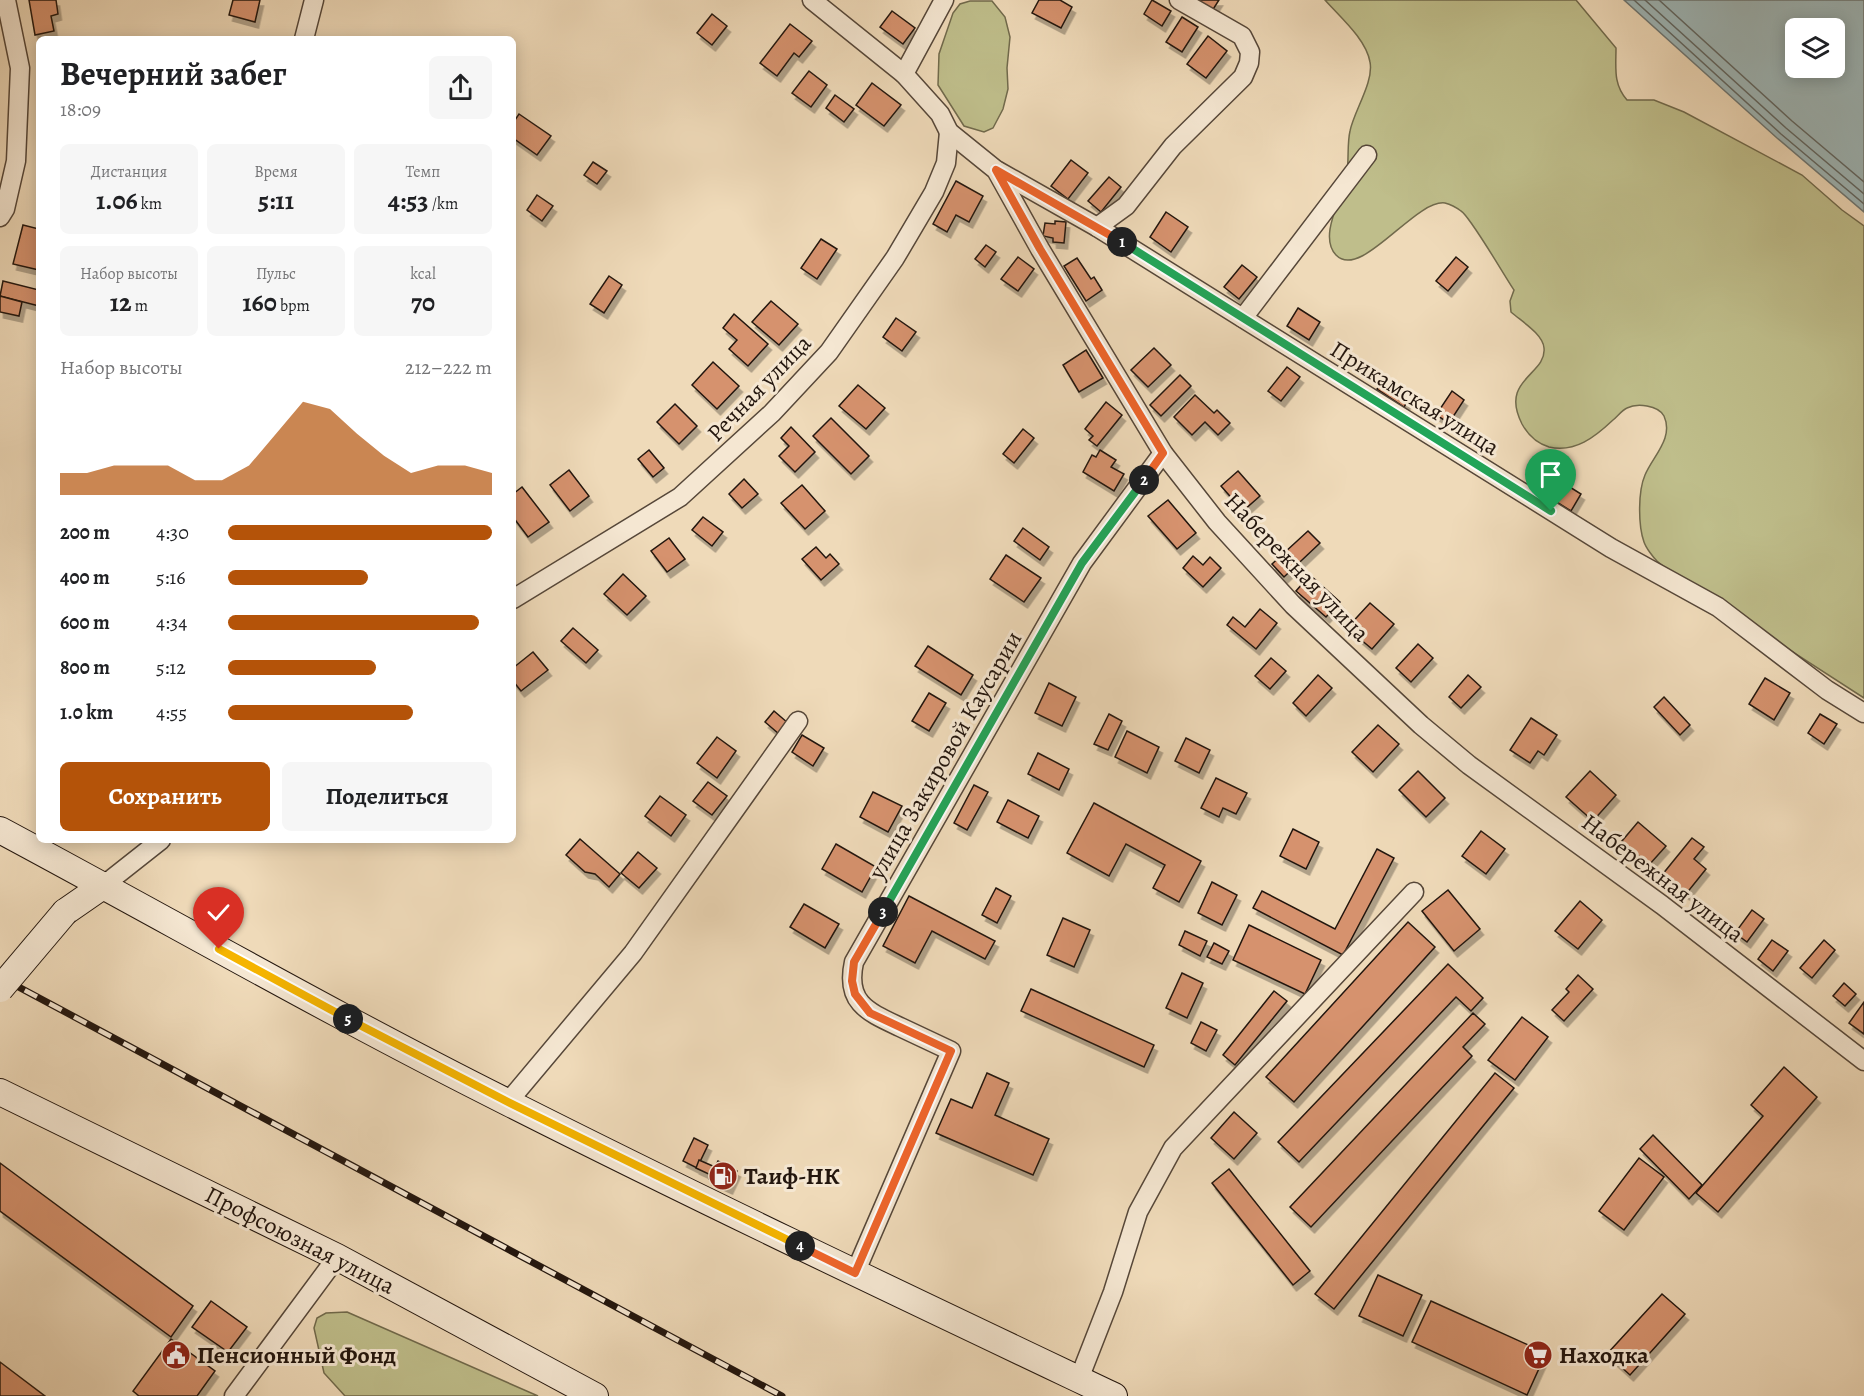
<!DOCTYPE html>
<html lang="ru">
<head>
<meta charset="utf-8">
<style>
  body { margin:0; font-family:Alegreya,serif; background:#f6f6f6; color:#202124; height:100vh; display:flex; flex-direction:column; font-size:22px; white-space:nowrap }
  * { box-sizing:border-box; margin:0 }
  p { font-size:20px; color:#757577 }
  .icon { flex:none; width:33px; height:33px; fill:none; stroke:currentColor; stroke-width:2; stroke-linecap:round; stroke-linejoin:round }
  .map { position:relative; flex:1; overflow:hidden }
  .drawer { position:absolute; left:36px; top:36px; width:480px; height:807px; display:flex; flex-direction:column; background:#fff; border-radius:9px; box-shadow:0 3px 15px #0003 }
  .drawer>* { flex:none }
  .buttons { position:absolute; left:1785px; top:18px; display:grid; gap:12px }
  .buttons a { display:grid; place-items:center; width:60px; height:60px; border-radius:9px; background:#fff; box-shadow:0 3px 15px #0003; font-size:30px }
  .pin { position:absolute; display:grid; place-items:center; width:51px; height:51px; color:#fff; margin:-62px -26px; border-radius:50% 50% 50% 0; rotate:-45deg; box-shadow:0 0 6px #0007 }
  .pin .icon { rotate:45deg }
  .km { position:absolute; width:30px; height:30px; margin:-15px; border-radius:50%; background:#222; color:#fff; font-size:16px; line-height:30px; text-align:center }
  .round { display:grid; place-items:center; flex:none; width:63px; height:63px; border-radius:9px; background:#f6f6f6 }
  .head { display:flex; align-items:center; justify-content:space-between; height:102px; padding:0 24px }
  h1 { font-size:33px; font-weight:700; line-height:45px }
  .metrics { display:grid; grid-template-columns:repeat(3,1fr); gap:9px; height:102px; padding:6px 24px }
  .metrics div { display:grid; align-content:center; border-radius:9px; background:#f6f6f6; text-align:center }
  .metrics b { font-size:26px; font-weight:700 }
  .metrics small { font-size:16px; font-weight:400 }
  .metrics p { font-size:16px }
  .chart { height:168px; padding:12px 24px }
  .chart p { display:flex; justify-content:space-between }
  .chart svg { width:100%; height:108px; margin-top:6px; fill:#b45309; opacity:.7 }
  .button { display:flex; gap:12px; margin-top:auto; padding:12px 24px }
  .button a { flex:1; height:69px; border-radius:9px; background:#b45309; color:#fff; font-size:24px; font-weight:700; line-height:69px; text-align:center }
  .button a+a { background:#f6f6f6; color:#202124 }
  ul { padding:0 24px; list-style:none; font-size:20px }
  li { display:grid; grid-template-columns:96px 72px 1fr; align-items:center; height:45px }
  li i { height:15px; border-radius:8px; background:#b45309 }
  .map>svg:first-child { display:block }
</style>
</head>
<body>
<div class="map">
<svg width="1864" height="1396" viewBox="0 0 1864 1396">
  <defs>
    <filter id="shadow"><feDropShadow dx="3.5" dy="6" stdDeviation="0" flood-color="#0004"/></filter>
  </defs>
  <rect width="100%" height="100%" fill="#efdab9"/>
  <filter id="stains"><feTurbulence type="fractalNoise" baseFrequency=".00333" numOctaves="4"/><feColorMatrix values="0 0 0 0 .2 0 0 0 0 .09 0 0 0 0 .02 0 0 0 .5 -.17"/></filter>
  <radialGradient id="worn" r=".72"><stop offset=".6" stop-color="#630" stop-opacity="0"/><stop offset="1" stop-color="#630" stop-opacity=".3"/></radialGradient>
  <g fill="#bfbe8b" stroke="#716a4c" stroke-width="1.5">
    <path d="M1325,0H1576L1616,48C1616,68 1613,84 1627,100H1654L1684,112L1802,175L1842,210L1864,226V698L1683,581C1674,574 1665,568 1657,561C1653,557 1646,548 1644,542C1638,525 1638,491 1645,475C1653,456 1674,438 1664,416C1658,405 1637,403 1627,408C1622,410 1617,417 1613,420C1595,437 1575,453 1549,447C1536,443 1528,435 1522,424C1499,379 1547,375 1544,348C1543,334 1521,321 1511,312L1510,301L1514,290C1505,277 1470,216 1461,211C1457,208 1449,204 1445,203C1415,199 1361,281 1336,255C1317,235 1345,194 1347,172C1349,159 1347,144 1350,131C1354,111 1374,82 1370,62C1366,39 1340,17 1325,0Z"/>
    <polygon points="970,1 992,1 1005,17 1010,37 1007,68 1008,89 1003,109 993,128 984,132 964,126 938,85 939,54 953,13 960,4"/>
    <polygon points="347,1312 538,1396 345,1396 324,1373 314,1328 317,1318 326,1313"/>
  </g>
  <path fill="#9eb8ba" stroke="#6d7775" stroke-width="1.5" fill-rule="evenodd" d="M1624,0H1864V212L1777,138ZM1796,28H1834V68H1796Z"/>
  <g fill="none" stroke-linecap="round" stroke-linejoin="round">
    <g stroke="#606764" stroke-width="1.5">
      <polyline points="1634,0 1781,134 1864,204"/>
      <polyline points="1645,0 1786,128 1864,194"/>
      <polyline points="1659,0 1792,121 1864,182"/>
    </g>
  </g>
  <g fill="#d6926e" stroke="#23160e" stroke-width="1.5" filter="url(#shadow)">
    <polygon points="29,0 56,0 58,14 51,16 54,31 35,35"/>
    <polygon points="233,0 260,0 255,22 229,15"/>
    <polygon points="1039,0 1060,0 1072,7 1061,28 1032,13"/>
    <polygon points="1152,0 1171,11 1162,26 1144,14"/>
    <polygon points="1195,0 1219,0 1212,11"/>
    <polygon points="892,11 915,28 903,44 880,27"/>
    <polygon points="712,14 727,26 712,45 697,33"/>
    <polygon points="1182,17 1198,27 1182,52 1166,42"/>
    <polygon points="790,24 812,41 799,57 794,53 777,76 760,63"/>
    <polygon points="1208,36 1227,51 1206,78 1187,64"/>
    <polygon points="809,71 827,85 811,107 792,93"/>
    <polygon points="872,83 901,105 884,126 856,105"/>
    <polygon points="835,95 854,109 844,122 826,108"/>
    <polygon points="519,114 551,136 537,155 513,138 513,123"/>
    <polygon points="1071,160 1088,173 1068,199 1051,186"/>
    <polygon points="593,162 607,171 597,184 584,175"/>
    <polygon points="1109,177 1121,187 1101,212 1088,201"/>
    <polygon points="956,181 983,196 969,222 956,215 947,232 933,224"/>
    <polygon points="537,195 553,206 542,221 527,210"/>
    <polygon points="1166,212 1188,227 1171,252 1150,237"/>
    <polygon points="1055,221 1066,222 1064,243 1053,242 1053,238 1043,236 1045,223 1055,224"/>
    <polygon points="23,225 39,229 39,270 13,264"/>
    <polygon points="821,239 837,249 817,279 801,268"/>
    <polygon points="986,245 996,252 985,267 975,259"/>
    <polygon points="1018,257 1034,269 1018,291 1001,279"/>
    <polygon points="1456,257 1468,267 1448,291 1436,281"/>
    <polygon points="1077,258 1091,279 1094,277 1102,290 1086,301 1064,266"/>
    <polygon points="1242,265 1257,277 1239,299 1224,287"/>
    <polygon points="609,276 622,285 604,313 590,304"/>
    <polygon points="3,281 39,290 39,306 0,296"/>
    <polygon points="0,296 22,302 19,316 0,312"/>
    <polygon points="771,301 798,324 779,345 752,322"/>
    <polygon points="1298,308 1320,322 1309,340 1287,326"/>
    <polygon points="734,314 768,344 748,366 729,349 737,340 723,328"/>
    <polygon points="896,318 916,332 902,351 883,337"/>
    <polygon points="1154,348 1171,365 1148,387 1131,370"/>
    <polygon points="1086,350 1103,378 1079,392 1063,365"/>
    <polygon points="713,362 739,386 717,409 692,385"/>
    <polygon points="1287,367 1300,377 1281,401 1268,391"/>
    <polygon points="1180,375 1191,386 1161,416 1150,405"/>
    <polygon points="1386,377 1412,395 1404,407 1377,389"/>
    <polygon points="858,385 885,408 866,429 839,406"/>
    <polygon points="1452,391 1464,400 1449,423 1436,415"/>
    <polygon points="1195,395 1214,413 1217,410 1230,423 1218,435 1205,422 1192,435 1174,417"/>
    <polygon points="1106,402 1122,415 1097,446 1089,440 1093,436 1085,429"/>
    <polygon points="675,404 697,426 679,444 657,422"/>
    <polygon points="831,418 869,456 851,474 813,436"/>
    <polygon points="791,427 815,452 795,472 779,456 789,446 781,438"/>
    <polygon points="1023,429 1034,438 1014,463 1003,454"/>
    <polygon points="649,450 664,468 653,477 638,459"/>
    <polygon points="1100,450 1116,460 1111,467 1124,474 1114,491 1083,472 1092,455 1096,457"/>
    <polygon points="569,470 589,496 570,511 550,485"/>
    <polygon points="1238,471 1260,496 1243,511 1221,486"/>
    <polygon points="744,479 758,494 742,508 729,494"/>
    <polygon points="1565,484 1581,494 1571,511 1555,501"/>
    <polygon points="802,485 825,511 805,529 781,503"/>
    <polygon points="522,487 549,522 528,537 513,517 513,494"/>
    <polygon points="1168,500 1196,533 1177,549 1148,516"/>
    <polygon points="703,517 723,532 712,546 692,530"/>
    <polygon points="1023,528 1049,547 1040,560 1014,541"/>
    <polygon points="1308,531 1320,543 1284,577 1272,564"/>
    <polygon points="669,538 685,559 667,572 651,551"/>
    <polygon points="816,547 826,558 830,554 839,564 821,580 802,559"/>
    <polygon points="1006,555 1041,578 1024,602 990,579"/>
    <polygon points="1193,556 1203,565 1210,557 1221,568 1203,587 1183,568"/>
    <polygon points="623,574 646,596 627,615 604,594"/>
    <polygon points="1310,575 1340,602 1326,617 1296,591"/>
    <polygon points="1370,603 1394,624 1372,649 1347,628"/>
    <polygon points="1260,609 1277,623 1256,649 1227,625 1233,617 1245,627"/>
    <polygon points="573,628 598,650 586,663 561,641"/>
    <polygon points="1418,644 1433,658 1411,682 1396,668"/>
    <polygon points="928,646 973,675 961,695 915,666"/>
    <polygon points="533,652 548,670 521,691 513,681 513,668"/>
    <polygon points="1271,658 1286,671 1270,689 1255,676"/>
    <polygon points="1318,675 1332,688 1306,716 1293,703"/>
    <polygon points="1468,675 1481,687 1461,708 1449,697"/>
    <polygon points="1765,678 1790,693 1774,720 1749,704"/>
    <polygon points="1049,683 1076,697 1062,726 1035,713"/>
    <polygon points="929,693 946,703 929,731 912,721"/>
    <polygon points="1664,697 1690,725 1680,735 1654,707"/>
    <polygon points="774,711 788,723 779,734 765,722"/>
    <polygon points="1109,714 1122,721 1108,750 1094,744"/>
    <polygon points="1820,714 1837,724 1824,744 1808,733"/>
    <polygon points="1531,718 1557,735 1544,755 1538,751 1530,763 1510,750"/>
    <polygon points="1378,725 1399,744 1373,772 1352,752"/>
    <polygon points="1127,731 1159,747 1147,773 1115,757"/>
    <polygon points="802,735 824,748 813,766 792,752"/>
    <polygon points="717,737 736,751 717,778 697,763"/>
    <polygon points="1186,738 1210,750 1199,773 1175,761"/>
    <polygon points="1038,753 1069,769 1059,790 1028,774"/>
    <polygon points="1418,771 1445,798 1426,817 1399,790"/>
    <polygon points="1590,771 1616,795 1593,821 1566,797"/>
    <polygon points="1216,778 1247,793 1236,814 1223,808 1219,817 1201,808"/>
    <polygon points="708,782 727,796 712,815 693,801"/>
    <polygon points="974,785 988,792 967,830 954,823"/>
    <polygon points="873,792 902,806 888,832 860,817"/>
    <polygon points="660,796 686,815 671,836 645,816"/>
    <polygon points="1008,800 1039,816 1028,838 997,822"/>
    <polygon points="1094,803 1201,861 1179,902 1153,888 1165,865 1126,844 1109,876 1067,853"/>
    <polygon points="1638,822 1666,846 1649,865 1622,841"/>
    <polygon points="1293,829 1319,842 1306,869 1280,856"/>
    <polygon points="1481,831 1505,849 1486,874 1462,856"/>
    <polygon points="1692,838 1704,847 1694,859 1706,869 1686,894 1662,875"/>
    <polygon points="580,839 620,874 609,887 595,874 585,872 566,855"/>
    <polygon points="836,844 876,867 862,892 822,869"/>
    <polygon points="1377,849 1394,858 1343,955 1253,908 1262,891 1335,929"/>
    <polygon points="638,852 657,868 639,888 621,873"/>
    <polygon points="1212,882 1237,895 1222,925 1198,913"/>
    <polygon points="996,888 1011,896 997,923 982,915"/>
    <polygon points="1448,890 1480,929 1454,951 1422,911"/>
    <polygon points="909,896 995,941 985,959 932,931 915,963 883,946"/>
    <polygon points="1580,901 1602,920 1578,949 1555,931"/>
    <polygon points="804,904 839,924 825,948 790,927"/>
    <polygon points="1752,910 1764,919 1747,942 1735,933"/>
    <polygon points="1063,918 1090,930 1074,967 1047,955"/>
    <polygon points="1408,922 1435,947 1294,1102 1266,1077"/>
    <polygon points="1249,925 1321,960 1305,994 1233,960"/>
    <polygon points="1185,931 1207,941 1200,956 1179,945"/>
    <polygon points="1772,940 1788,951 1773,971 1758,959"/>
    <polygon points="1824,940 1835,950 1812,978 1800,968"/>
    <polygon points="1214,943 1229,951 1222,964 1207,957"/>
    <polygon points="1448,964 1483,998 1471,1011 1456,997 1299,1162 1278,1142"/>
    <polygon points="1182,973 1203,983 1187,1018 1166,1008"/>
    <polygon points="1578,975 1593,989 1564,1021 1552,1010 1569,992 1566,989"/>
    <polygon points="1844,983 1856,994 1845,1006 1833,996"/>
    <polygon points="1031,989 1154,1045 1144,1067 1021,1011"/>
    <polygon points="1274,991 1287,1001 1235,1065 1223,1055"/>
    <polygon points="1864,1002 1864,1034 1849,1023"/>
    <polygon points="1473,1013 1485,1024 1463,1047 1472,1056 1311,1227 1290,1207"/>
    <polygon points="1522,1017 1548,1037 1515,1080 1488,1060"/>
    <polygon points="1201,1022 1217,1030 1206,1051 1191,1043"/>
    <polygon points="1784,1067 1817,1097 1718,1212 1696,1193 1763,1116 1751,1105"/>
    <polygon points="987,1073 1009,1083 995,1115 1049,1139 1033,1175 936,1133 951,1099 972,1108"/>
    <polygon points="1495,1073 1514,1088 1334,1309 1315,1294"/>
    <polygon points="1234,1112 1257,1133 1234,1159 1211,1138"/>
    <polygon points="1653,1135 1702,1185 1689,1199 1640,1149"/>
    <polygon points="694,1138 708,1145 697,1168 683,1161"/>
    <polygon points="1639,1158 1664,1177 1624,1230 1599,1211"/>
    <polygon points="699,1160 715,1167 718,1161 737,1171 729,1188 709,1179 711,1175 696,1168"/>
    <polygon points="0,1163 193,1306 171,1337 0,1211"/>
    <polygon points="1229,1169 1310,1271 1293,1285 1212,1183"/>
    <polygon points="1378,1275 1422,1295 1403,1336 1359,1316"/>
    <polygon points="1662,1294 1685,1314 1630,1375 1607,1354"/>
    <polygon points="211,1301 247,1327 228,1352 192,1327"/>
    <polygon points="1431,1301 1546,1353 1527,1395 1412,1342"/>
    <polygon points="171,1339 215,1371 197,1396 139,1396 133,1391"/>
    <polygon points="0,1362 45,1396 0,1396"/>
  </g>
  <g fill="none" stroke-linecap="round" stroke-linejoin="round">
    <g stroke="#564739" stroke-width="21">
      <g id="minor">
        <polyline points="812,0 904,74 940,114 949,132 996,170 1040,249 1163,453 1217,522 1293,605 1421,725 1469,765 1662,905 1864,1061"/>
        <polyline points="304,39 314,0"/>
        <polyline points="904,74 944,0"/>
        <polyline points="998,171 1097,227 1611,548 1718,607 1827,690 1864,713"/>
        <polyline points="0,217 5,209 16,161 20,68 6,0"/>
        <polyline points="1097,227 1126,206 1173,146 1243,77 1249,63 1250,52 1242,36 1179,0"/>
        <polyline points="1243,318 1367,155"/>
        <polyline points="513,599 680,497 772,413 829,352 895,258 934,192 946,163 949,132"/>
        <polyline points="104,885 161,840"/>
        <polyline points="508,1102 633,953 798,721"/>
        <path d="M855,1273L951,1051C934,1043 917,1035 900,1027C868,1012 845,1003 854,962L1082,563L1163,453"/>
        <polyline points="1079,1379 1113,1292 1138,1212 1173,1148 1414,892"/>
        <polyline points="234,1396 337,1257"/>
      </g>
    </g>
    <g stroke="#23160e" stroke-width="28">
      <g id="secondary">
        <path d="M0,830C170,921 337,1017 509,1103C709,1204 912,1300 1114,1396"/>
        <polyline points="65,912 104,885"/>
        <polyline points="0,1092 337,1257 595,1396"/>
      </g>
    </g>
    <use href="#minor" stroke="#f5e7d2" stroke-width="18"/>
    <use href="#secondary" stroke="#f5e7d2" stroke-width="26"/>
    <g stroke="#23160e" stroke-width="7">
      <polyline id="rail" points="0,977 782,1396"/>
    </g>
    <use href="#rail" stroke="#f5e7d2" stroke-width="4.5" stroke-dasharray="14" stroke-linecap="butt"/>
    <g stroke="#23160e" stroke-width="28" stroke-linecap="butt">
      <polyline id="secondary-bridge" points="0,989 65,912"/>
    </g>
    <use href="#secondary-bridge" stroke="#f5e7d2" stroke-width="26"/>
  </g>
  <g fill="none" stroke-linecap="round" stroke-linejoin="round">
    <g stroke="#fff" stroke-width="12">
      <polyline id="split-1" points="1122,242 1551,511"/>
    </g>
    <g stroke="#fff" stroke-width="12">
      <polyline id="split-2" points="1122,242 996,170 1040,249 1163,453 1144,480"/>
    </g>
    <g stroke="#fff" stroke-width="12">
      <polyline id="split-3" points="883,912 1082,563 1144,480"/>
    </g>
    <g stroke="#fff" stroke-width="12">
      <polyline id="split-4" points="800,1246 855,1273 951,1051 870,1013 855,994 852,981 854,962 883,912"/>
    </g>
    <g stroke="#fff" stroke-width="12">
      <polyline id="split-5" points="348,1019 508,1102 800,1246"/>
    </g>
    <g stroke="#fff" stroke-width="12">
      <polyline id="split-6" points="219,949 348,1019"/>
    </g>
    <use href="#split-1" stroke="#22a559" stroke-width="8"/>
    <use href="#split-2" stroke="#f0652b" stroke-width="8"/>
    <use href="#split-3" stroke="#22a559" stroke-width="8"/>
    <use href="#split-4" stroke="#f0652b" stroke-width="8"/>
    <use href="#split-5" stroke="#f5b400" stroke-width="8"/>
    <use href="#split-6" stroke="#f5b400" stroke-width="8"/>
  </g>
  <defs>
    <g id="fuel-disc" transform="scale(1.5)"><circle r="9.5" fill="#8f2418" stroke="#f5e7d2"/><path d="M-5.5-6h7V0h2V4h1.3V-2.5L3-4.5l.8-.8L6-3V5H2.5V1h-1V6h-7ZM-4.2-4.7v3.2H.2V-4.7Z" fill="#fff"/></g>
    <g id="civic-disc" transform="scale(1.5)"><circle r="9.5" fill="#8f2418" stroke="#f5e7d2"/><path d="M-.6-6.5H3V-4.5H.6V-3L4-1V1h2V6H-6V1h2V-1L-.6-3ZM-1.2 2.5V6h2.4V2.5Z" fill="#fff"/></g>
    <g id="supermarket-disc" transform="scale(1.5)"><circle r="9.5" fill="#8f2418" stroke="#f5e7d2"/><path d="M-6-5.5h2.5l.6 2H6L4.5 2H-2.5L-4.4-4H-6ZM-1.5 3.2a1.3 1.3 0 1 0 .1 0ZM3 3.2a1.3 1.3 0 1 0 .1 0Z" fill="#fff"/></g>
  </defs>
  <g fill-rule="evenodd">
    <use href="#fuel-disc" x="723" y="1176"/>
    <use href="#civic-disc" x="176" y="1355"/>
    <use href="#supermarket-disc" x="1538" y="1355"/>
  </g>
  <g text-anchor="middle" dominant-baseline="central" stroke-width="6" stroke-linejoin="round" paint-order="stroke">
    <g font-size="24" fill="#23160e" stroke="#f5e7d2">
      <text transform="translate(759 388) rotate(-46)">Речная улица</text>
      <text transform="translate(1415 398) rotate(32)">Прикамская улица</text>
      <text transform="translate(1297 567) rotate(46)">Набережная улица</text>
      <text transform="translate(945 755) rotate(-60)">улица Закировой Каусарии</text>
      <text transform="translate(1663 878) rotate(37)">Набережная улица</text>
      <text transform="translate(300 1240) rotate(27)">Профсоюзная улица</text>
    </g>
    <g font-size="24" font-weight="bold" fill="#23160e" stroke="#f5e7d2" text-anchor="start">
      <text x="744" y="1176">Таиф-НК</text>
      <text x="197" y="1355">Пенсионный Фонд</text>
      <text x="1559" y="1355">Находка</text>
    </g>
  </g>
  <rect width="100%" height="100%" filter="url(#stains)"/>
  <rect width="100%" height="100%" fill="url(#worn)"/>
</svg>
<div class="buttons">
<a><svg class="icon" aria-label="layers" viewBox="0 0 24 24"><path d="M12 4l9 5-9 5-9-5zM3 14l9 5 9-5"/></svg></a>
</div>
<div class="pin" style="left:1551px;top:511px;background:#1e9e55"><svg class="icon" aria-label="arrive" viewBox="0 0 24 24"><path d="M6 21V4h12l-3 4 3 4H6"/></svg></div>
<div class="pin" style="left:219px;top:949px;background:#d93025"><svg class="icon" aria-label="check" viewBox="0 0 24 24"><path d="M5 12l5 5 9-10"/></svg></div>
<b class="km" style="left:1122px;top:242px">1</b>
<b class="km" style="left:1144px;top:480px">2</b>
<b class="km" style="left:883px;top:912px">3</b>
<b class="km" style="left:800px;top:1246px">4</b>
<b class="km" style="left:348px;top:1019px">5</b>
<section class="drawer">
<div class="head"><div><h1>Вечерний забег</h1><p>18:09</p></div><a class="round"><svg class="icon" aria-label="share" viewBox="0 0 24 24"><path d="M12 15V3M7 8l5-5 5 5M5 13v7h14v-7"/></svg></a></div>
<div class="metrics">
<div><p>Дистанция</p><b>1.06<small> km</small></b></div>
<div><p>Время</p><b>5:11</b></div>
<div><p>Темп</p><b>4:53<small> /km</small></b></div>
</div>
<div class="metrics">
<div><p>Набор высоты</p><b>12<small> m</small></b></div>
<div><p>Пульс</p><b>160<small> bpm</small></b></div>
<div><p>kcal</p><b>70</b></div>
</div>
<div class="chart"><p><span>Набор высоты</span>212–222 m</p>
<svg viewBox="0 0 160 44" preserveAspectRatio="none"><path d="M0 44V35L10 35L20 32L30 32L40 32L50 38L60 38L70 32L80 19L90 6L100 9L110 19L120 28L130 35L140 32L150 32L160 35V44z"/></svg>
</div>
<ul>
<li><b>200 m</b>4:30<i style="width:100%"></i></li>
<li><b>400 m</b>5:16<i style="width:53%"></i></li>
<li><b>600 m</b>4:34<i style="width:95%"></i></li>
<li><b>800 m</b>5:12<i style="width:56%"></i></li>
<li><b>1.0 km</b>4:55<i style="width:70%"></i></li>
</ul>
<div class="button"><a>Сохранить</a><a>Поделиться</a></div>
</section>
</div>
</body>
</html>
